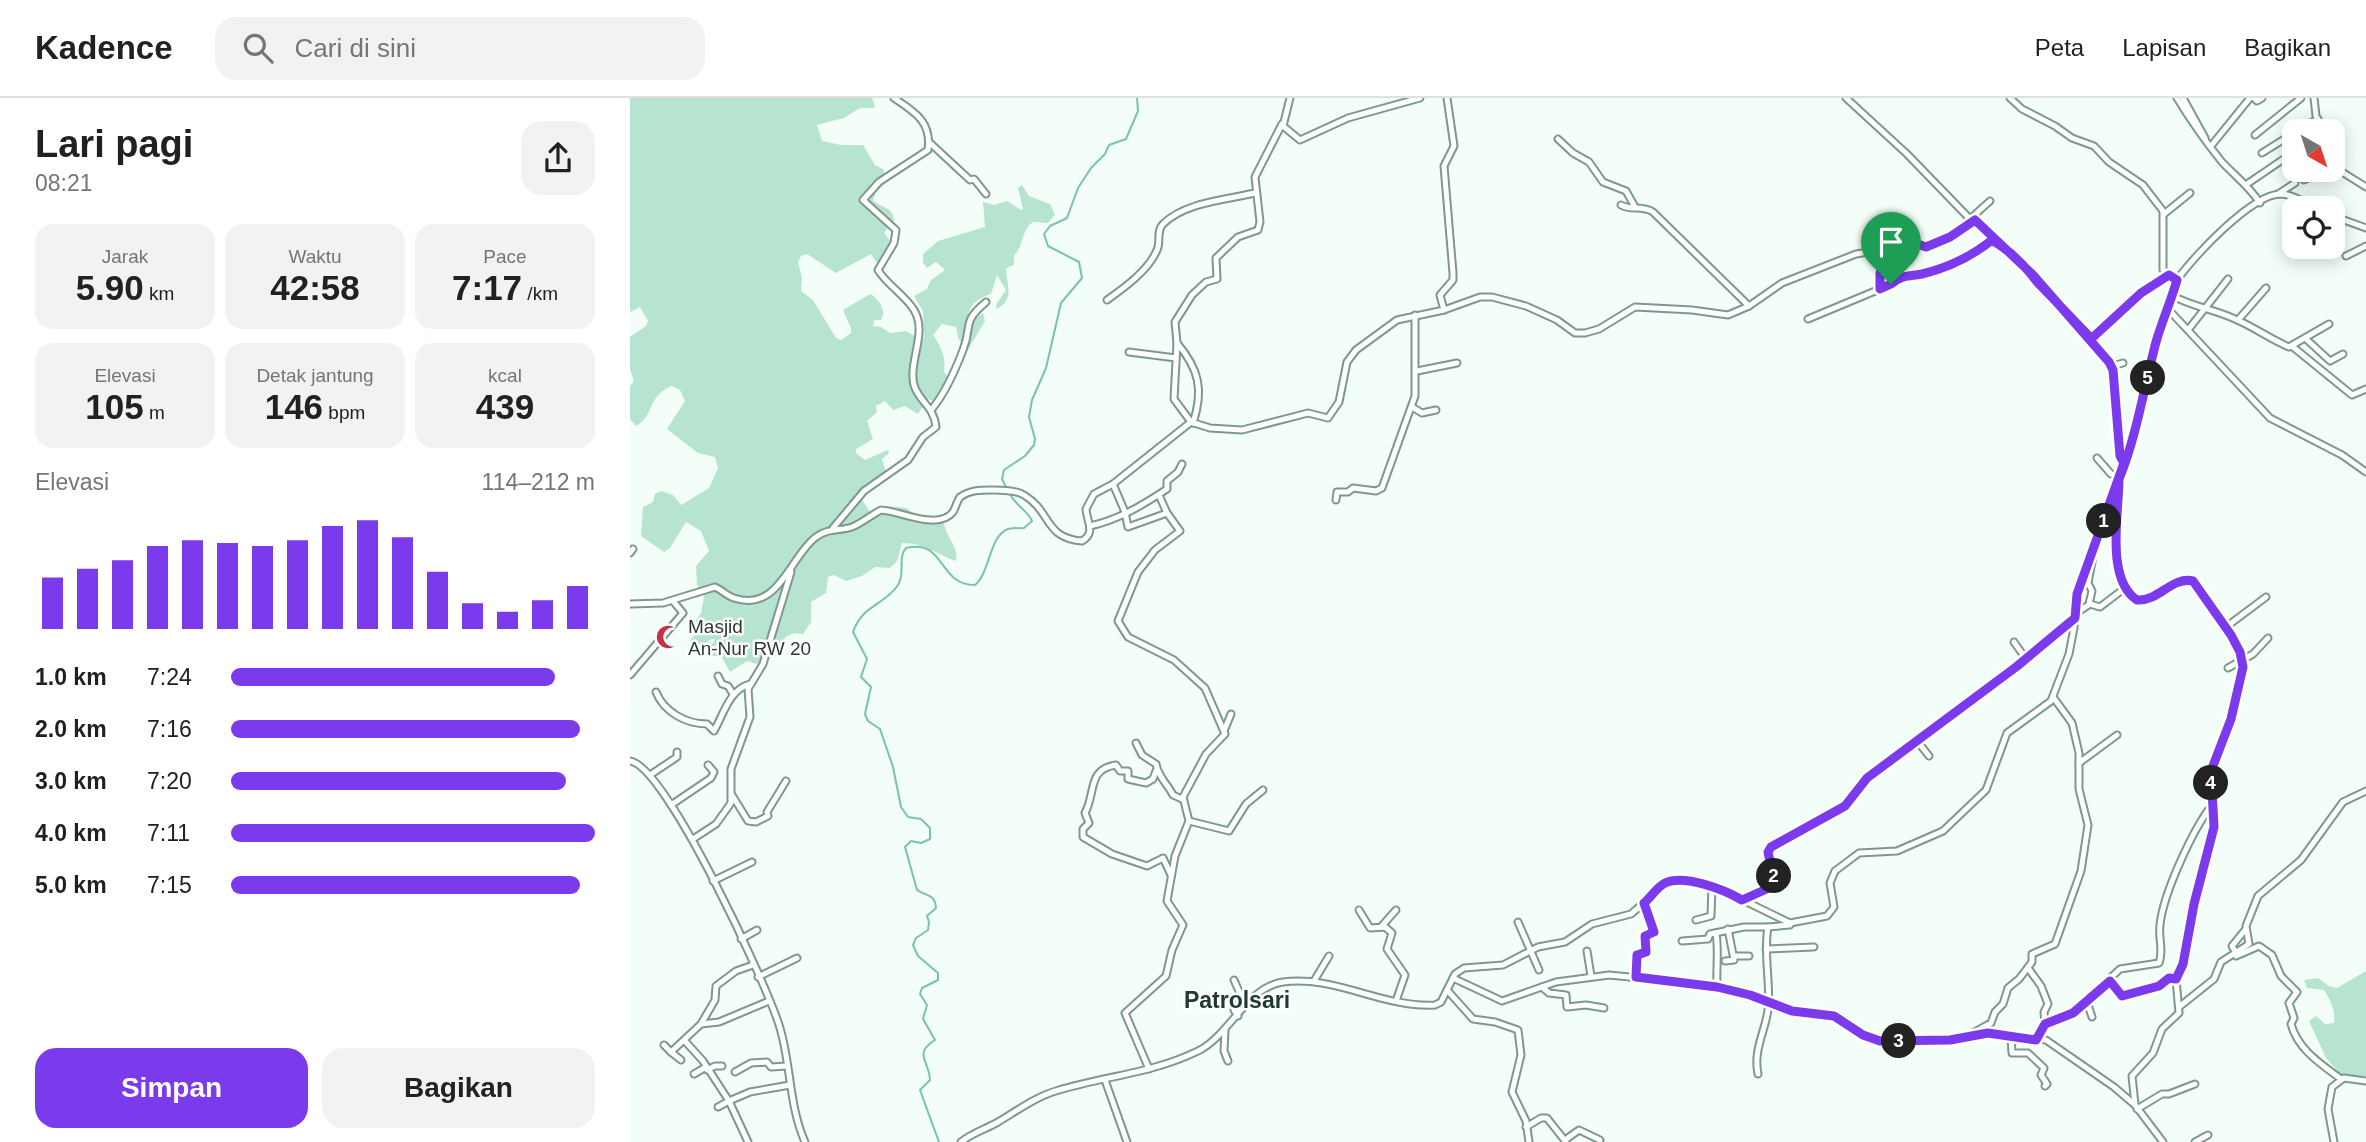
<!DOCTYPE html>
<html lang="id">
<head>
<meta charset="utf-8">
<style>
  body { margin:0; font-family:Arial,sans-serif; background:#f2f2f2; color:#202124; height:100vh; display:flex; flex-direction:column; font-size:26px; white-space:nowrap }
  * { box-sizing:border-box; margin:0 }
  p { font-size:23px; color:#757577 }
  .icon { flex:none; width:38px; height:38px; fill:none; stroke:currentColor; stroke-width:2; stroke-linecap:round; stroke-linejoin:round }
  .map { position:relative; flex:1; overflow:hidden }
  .sheet { display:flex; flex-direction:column; background:#fff; width:630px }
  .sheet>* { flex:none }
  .needle { width:46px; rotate:141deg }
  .fabs { position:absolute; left:1652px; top:21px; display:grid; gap:14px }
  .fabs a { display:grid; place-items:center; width:63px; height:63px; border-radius:14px; background:#fff; box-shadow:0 4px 18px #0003; font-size:35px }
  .pin { position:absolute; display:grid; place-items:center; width:60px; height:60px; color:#fff; margin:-72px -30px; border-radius:50% 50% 50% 0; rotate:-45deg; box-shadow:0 0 7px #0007 }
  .pin .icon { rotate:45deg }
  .km { position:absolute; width:35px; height:35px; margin:-18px; border-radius:50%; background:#222; color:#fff; font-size:19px; line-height:35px; text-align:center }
  .round { display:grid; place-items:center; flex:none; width:74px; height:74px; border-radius:21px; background:#f2f2f2 }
  .summary { display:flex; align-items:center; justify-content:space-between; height:119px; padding:0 35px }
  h1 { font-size:38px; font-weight:600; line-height:52px }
  .figures { display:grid; grid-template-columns:repeat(3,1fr); gap:10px; height:119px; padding:7px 35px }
  .figures div { display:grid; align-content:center; border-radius:18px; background:#f2f2f2; text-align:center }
  .figures b { font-size:35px; font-weight:600 }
  .figures small { font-size:19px; font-weight:400 }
  .figures p { font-size:19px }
  .chart { height:196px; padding:14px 35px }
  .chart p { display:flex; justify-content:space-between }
  .chart svg { width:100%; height:126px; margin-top:7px; stroke:#7c3aed; stroke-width:6 }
  .primary-button { display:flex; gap:14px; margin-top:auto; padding:14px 35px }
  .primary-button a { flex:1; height:80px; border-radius:21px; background:#7c3aed; color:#fff; font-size:28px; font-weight:600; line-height:80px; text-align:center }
  .primary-button a+a { background:#f2f2f2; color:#202124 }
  ul { padding:0 35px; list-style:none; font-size:23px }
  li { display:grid; grid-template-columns:112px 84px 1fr; align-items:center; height:52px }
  li i { height:18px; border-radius:9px; background:#7c3aed }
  header { display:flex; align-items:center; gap:42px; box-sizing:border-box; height:98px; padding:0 35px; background:#fff; border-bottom:2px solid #e0e0e0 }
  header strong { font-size:33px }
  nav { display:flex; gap:38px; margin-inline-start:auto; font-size:24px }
  .search { width:490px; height:63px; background:#f2f2f2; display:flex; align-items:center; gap:18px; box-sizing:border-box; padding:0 24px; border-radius:21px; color:#757577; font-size:26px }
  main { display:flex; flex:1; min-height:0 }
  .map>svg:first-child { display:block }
</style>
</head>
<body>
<header>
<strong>Kadence</strong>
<div class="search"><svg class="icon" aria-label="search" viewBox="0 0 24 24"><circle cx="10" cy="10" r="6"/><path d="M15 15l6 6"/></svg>Cari di sini</div>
<nav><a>Peta</a><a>Lapisan</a><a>Bagikan</a></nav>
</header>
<main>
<section class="sheet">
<div class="summary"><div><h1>Lari pagi</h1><p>08:21</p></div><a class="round"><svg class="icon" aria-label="share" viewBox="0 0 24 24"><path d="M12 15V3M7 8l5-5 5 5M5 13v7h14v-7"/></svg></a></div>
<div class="figures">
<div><p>Jarak</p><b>5.90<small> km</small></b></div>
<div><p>Waktu</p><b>42:58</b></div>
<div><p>Pace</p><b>7:17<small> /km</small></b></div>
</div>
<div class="figures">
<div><p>Elevasi</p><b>105<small> m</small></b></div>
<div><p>Detak jantung</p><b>146<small> bpm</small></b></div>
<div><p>kcal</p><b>439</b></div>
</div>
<div class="chart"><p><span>Elevasi</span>114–212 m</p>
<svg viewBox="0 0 160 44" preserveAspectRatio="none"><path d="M5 44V26M15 44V23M25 44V20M35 44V15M45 44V13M55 44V14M65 44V15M75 44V13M85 44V8M95 44V6M105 44V12M115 44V24M125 44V35M135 44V38M145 44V34M155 44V29"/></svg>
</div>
<ul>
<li><b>1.0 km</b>7:24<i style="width:89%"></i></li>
<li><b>2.0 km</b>7:16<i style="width:96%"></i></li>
<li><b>3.0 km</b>7:20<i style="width:92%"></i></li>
<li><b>4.0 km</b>7:11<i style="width:100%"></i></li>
<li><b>5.0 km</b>7:15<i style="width:96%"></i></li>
</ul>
<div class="primary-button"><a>Simpan</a><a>Bagikan</a></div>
</section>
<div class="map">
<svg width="1736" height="1044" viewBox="0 0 1736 1044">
  <rect width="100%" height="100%" fill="#f3fef9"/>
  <g fill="#b7e3d1">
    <path d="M0,0H242L245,8L243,10H230L214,20L187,27L192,43L211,47H233L245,67L253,71L257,84L246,94L243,102C251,111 262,107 264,122L254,135L261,144L247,165L241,156L206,175L177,156L171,158L168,164L172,180L171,193L183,202L206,240L211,242L221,235V230L213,212L240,196C249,201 257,213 251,222H244L243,228L251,229L260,235L276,233L291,242L294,240L293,213L284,198L297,191L301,182L315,172L306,164L297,170L293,165V156L308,143L355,129L353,104L364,107L377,103L391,112L393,111L388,90L392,87L399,98L420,106L425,117L418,125L403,124C391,132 394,149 384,157V167L376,170C376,187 386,202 366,211L367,205L376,192L367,177L361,196C349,200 339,206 338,219L343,223L353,215L355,223L339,250L337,252L328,240L326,229L312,226L303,237C312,250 316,259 314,274L318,279L305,304L298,301L288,316L275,308L263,312L255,303L246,308L247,314L237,323L243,341L226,351V355L235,362L258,352L259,355L252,361L256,375L229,397L240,414L256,408L277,410L290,422L314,424C315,439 329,448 326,463C306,456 295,445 272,445L267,463L260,470L245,469L232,478L216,483L204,477L198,479L196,495L181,504V524L173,536L164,535L155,539L153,554L126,566L117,563L100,574L91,558H76L85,541L79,542L75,550L60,543L67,533L66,522L71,515L74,498L67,487L66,468L79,453L71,433L56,424L40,450L34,454L11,438L13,409L23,404L25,396L31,393L43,397L51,407L79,390L88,370L85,359L68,355L37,331L55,303L50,292L41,288C16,300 24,319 6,328L0,321V288L4,283L0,271V239L16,228L18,223L10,209L0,214Z"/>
    <path d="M1736,873V978L1711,977L1696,960L1679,923L1686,918L1695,926L1704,925C1706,914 1700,901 1694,892L1677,890L1674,882L1688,880L1699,888L1707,890Z"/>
  </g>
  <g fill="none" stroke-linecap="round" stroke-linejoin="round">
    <g stroke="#7ac3a8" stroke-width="2">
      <polyline points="377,391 372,381 374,372 395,358 404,347 405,341 399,319 402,302 416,270 431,205 452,180 449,164 418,148 414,136 420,128 437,120 448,90 461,70 475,56 479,47 496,41 508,13 507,0"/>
      <path d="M309,1044L290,992L300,982C299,962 283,956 305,942L293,921L297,907L290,896L292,890L308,882V875L288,858L283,847L286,840L298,832L299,824L297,818L306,810C305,795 295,798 287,792L275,749L281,743L291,745L300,741V730L291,721L278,719L271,709L263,669L250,631L238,623L235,616L241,589L231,579L237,561L223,534C233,506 254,508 268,487C276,475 267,460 276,450C316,440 307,487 345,487C360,475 359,438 378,431C383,430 389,430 394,430L402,423C398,413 386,408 380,396"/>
    </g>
    <g stroke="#7d988d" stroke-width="9">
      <g id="minor">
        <polyline points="660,0 653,28 670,42 718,20 790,0"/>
        <polyline points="1216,0 1277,56 1340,121 1350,127 1362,142 1403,177 1459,238 1483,272 1490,358 1495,365"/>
        <polyline points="1380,0 1392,11 1425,28 1442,40 1464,48 1479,64 1513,87 1533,113 1533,172 1547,182"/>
        <path d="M1547,0C1561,23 1575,43 1592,64C1605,78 1619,88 1630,105"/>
        <polyline points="1553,0 1575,40"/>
        <polyline points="1624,0 1627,3 1632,0"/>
        <polyline points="1684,0 1686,18 1693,33"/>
        <polyline points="1667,33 1688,21"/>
        <polyline points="1625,37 1671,0"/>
        <polyline points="928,41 943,55 959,64 973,84 996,93 1005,109"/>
        <polyline points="299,44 340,82 344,81 356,96"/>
        <polyline points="1581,48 1620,0"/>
        <polyline points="1632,55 1664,35"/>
        <polyline points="1703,57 1712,74 1736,89"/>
        <polyline points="1674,82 1695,72"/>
        <polyline points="1617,86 1664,54"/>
        <polyline points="1648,96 1665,85"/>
        <path d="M991,107C1001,113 1012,107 1023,114L1119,208"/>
        <polyline points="1534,116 1560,95"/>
        <polyline points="1703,118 1736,130"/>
        <polyline points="1340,121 1360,103"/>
        <polyline points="1716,158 1736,148"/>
        <polyline points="1250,191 1272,177 1291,176 1343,157 1362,142"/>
        <path d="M1543,198C1563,209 1584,211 1605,221C1624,229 1640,241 1659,249L1699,226"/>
        <path d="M477,202C494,190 519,172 527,152C531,144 526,133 533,126C556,104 595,102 625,95"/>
        <polyline points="1538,211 1640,320 1712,357 1736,374"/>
        <polyline points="814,212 850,199 862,199 896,208 927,222 945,235 955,235 969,231 1005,209 1062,212 1098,217 1119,208 1152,185 1226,156 1262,150 1276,142 1296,149 1320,139 1345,123"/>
        <polyline points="1178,221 1250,191 1250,175 1258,163 1257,150"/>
        <polyline points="1608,222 1636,190"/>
        <polyline points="1558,232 1598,181"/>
        <polyline points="1675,240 1700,263 1713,256"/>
        <polyline points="1461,241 1511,195 1539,177"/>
        <path d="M547,245C569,271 574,292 563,325"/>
        <polyline points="1663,249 1722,297 1736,291"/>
        <polyline points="499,254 546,260"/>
        <polyline points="1482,268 1493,265"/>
        <polyline points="787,273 827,265"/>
        <polyline points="782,309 792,315 806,312"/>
        <path d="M302,311C316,294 325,273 333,252C343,227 331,225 356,204"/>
        <polyline points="561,324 544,301 547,245 545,224 562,197 576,184 587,181 586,160 608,139 628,132 630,124 625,79 652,26"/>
        <polyline points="1467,360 1481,376 1490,379"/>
        <polyline points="483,386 495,414 498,429 537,415 550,433 525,452 508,474 488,523 498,539 544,562 575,590 595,636 576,656 553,699 559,723 545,758 537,803 553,827 542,852 536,878 495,915 519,971"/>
        <path d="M1489,388C1489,419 1475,482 1507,502C1528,503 1542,479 1563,483L1601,537L1610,554L1613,569L1601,621L1581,673L1584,729L1564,806L1553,866L1546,881L1549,915L1532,931L1523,955L1502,978L1505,1007"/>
        <polyline points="529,397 537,415"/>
        <polyline points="706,402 707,394 718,394 723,390 746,393 752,390 785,298 785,217"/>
        <path d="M460,428C488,422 513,407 537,391V383L548,374L552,366"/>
        <path d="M203,430L234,393L278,362L293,339L306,329C304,308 289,304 284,287C278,264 298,234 284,212C275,197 257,187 248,172L264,145L266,132L233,102L249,84L298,52C302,24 285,14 264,0"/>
        <polyline points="0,455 3,451"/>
        <path d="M0,506L33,505L85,489C92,492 97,498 104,500C149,515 160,458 186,439C197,430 211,433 222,429C232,425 241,417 251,412C271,413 308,433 323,414C326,409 327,403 330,399C340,392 350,392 362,392C372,392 386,392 394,397C422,414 414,440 452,443C466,435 457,424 456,411L464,396L483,386L561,324L580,330L612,332L678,315L698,320L709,304L717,264L726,252L767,222L814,212L810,197L823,182V175L814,68L824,48L817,0"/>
        <polyline points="1459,506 1462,493 1458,485 1464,453"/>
        <polyline points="1445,516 1460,506 1470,509 1495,490"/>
        <polyline points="1596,529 1636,499"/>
        <polyline points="1384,544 1396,561"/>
        <polyline points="1598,570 1623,556 1638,540"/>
        <polyline points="0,577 53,515 43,503"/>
        <polyline points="88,578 92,586 98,588 103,596"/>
        <path d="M26,594C34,614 56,626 77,626L84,633C94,615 100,591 120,586"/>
        <polyline points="594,633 601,616"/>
        <polyline points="1288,644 1299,658"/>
        <path d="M506,645L512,657L526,666C528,679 537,685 543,697L552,701"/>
        <path d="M0,663C36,667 138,889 150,930C161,967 159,1008 175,1044"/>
        <polyline points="1449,665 1487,637"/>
        <path d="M526,673L523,681L516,685L498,681V673H490L486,667C457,671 466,695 455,715L459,725L453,731V739L482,756L517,768L533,760L541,777"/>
        <polyline points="20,677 47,659 47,654"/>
        <polyline points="102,697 118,723 126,724 138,718 137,714 156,683"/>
        <polyline points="41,707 81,680 84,674 78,667"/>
        <polyline points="559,723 599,733 616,706 633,692"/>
        <polyline points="63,741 86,726 101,705 101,671 120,619 118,591 133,566 161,474"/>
        <polyline points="83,783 122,764"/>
        <polyline points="1112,802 1143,785 1145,779 1138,752 1141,749 1215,707 1237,680 1386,569 1445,520"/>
        <polyline points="729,812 740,830 755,829 762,835 757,851 775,877 766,903"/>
        <polyline points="1066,822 1081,818 1082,788"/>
        <polyline points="888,824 909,872"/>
        <polyline points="751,829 766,812"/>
        <polyline points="1138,829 1160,827"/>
        <path d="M1086,835C1089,853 1086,870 1087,889"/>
        <polyline points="111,841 127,832"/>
        <path d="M1052,843L1078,841L1080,836L1114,829H1138C1133,857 1141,885 1138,912C1135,934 1123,952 1128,976"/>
        <polyline points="1136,851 1184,849"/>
        <polyline points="957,853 961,878"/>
        <polyline points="1606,855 1602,848 1615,832"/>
        <polyline points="1104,858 1119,858"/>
        <path d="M1606,858L1629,848L1642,857L1651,878L1667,894L1659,905L1664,920L1661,926C1668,952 1691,966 1711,981"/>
        <polyline points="1095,863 1104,862 1098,831"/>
        <polyline points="1398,870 1411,888 1418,906 1414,914 1415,926"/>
        <polyline points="128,879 167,860"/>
        <polyline points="1006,879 1007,857 1016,854 1015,838 1024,834 1014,805"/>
        <polyline points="823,880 872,903 926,884 979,877 1072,886 1120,897 1162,913 1204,918 1216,923 1233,937 1250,943 1320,942 1358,935 1416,942 1484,989 1505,1007 1533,1044"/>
        <polyline points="604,882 612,900 604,912 608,918"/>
        <polyline points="684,883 699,858"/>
        <polyline points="1481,883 1492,898 1529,888 1539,880 1546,881"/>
        <polyline points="912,889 919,895 936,897 937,909 956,907 974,910"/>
        <polyline points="817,892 843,921 865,924 888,932 891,957 882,994 896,1023 899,1044"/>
        <polyline points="1457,904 1462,919"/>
        <polyline points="1549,909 1584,881 1591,864 1619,846 1616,828 1628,798 1671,762 1713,704 1736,693"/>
        <polyline points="71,926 89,924 139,903"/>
        <polyline points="595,932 594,953 598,963"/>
        <polyline points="1343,935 1361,925 1365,914 1373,906 1378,890 1389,881 1402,864 1402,856 1425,846 1451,773 1458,727 1449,691 1449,655 1442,625 1423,599"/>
        <polyline points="1381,939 1382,955 1398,955 1414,970 1411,977 1417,986 1415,988"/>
        <polyline points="54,942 73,963 99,1003 88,1009"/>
        <path d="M1406,942L1415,926L1443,915L1490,871L1529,865C1534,852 1528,840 1530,827C1533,796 1563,731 1582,707"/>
        <polyline points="34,947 41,954 71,926 85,902 86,888 106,873 123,867"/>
        <polyline points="41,954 51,962"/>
        <polyline points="77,972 85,968 92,968"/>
        <polyline points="105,974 121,965 137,964 141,969 157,968"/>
        <polyline points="64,976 76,969"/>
        <polyline points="475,982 497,1044"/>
        <polyline points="1507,1011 1532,996 1539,996 1565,986"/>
        <polyline points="896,1029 911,1020 917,1020 936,1044"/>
        <polyline points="935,1042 949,1032 970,1042"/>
        <polyline points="118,1044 99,1003 120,994 160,987"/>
        <path d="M331,1044C342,1035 356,1031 368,1024C388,1012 407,998 429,992C476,978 523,975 568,953C600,937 617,889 653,884C706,877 752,910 805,907L811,904L825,876L834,870L873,867L908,849L935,844L962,826L1001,816L1037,785L1049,783L1086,789L1160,825L1197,818L1204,809L1200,785L1205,773L1229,755L1267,753L1313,733L1356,692L1377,635L1421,603L1439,556L1444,530V503L1492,375L1527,242L1547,182C1563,159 1621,97 1650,96C1662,96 1676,105 1686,110"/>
        <polyline points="1565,1044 1578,1037"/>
        <polyline points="1704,1044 1698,1011 1702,989 1714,980 1736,983"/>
      </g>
    </g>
    <use href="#minor" stroke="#fff" stroke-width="5"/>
  </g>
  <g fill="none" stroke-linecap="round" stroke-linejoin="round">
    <g stroke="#fff" stroke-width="14">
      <path id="route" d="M1261,186L1250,191V175L1258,163L1257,150L1276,142L1296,149L1320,139L1345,122L1403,177L1479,264L1483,272L1490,358L1494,365L1447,496L1445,520L1386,569L1237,680L1215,708L1141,749L1138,754L1144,782L1139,790L1112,802C1095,792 1055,776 1035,785C1027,789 1021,799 1014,805L1024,834L1015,838L1016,854L1007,857L1006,879L1087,889L1120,897L1162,913L1204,918L1233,937L1250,943L1320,942L1358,935L1406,942L1415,926L1443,915L1480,883L1492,898L1529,888L1539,880L1546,881L1553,866L1564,806L1584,729L1581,673L1601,621L1613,569L1610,554L1601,537L1563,483C1542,478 1528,504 1507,502C1475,481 1489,414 1489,381C1507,337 1514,289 1526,244C1532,223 1541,203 1547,182L1539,177L1511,195L1461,241L1459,238L1408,185C1396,169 1379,152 1362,142C1342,158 1317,170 1292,176C1278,179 1273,176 1261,186"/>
    </g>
    <use href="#route" stroke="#7c3aed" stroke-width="9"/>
  </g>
  <defs>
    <g id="mosque-bare" transform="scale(1.89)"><path d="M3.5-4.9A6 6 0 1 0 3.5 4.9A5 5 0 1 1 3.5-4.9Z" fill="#c33247" stroke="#fff" stroke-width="2.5" paint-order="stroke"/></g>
  </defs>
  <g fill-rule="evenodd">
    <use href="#mosque-bare" x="38" y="539"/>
  </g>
  <g text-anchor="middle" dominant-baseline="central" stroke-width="5" stroke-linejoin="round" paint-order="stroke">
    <g font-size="19" fill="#2d3934" stroke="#fff" text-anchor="start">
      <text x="58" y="528">Masjid<tspan x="58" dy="22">An-Nur RW 20</tspan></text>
    </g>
    <g font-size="23" font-weight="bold" fill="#213a31" stroke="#fff">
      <text x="607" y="902">Patrolsari</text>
    </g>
  </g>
</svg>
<div class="fabs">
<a><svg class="needle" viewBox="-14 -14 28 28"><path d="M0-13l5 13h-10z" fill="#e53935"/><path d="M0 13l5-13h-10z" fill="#757577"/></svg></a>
<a><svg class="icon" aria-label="locate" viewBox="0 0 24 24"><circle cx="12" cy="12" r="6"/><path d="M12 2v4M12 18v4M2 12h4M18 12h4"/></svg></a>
</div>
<div class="pin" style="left:1261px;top:186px;background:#1e9e55"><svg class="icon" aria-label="arrive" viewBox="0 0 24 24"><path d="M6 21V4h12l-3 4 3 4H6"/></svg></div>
<b class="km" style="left:1474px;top:423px">1</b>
<b class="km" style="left:1144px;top:778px">2</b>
<b class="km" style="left:1269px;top:943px">3</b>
<b class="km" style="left:1581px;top:685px">4</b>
<b class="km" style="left:1518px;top:280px">5</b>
</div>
</main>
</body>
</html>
